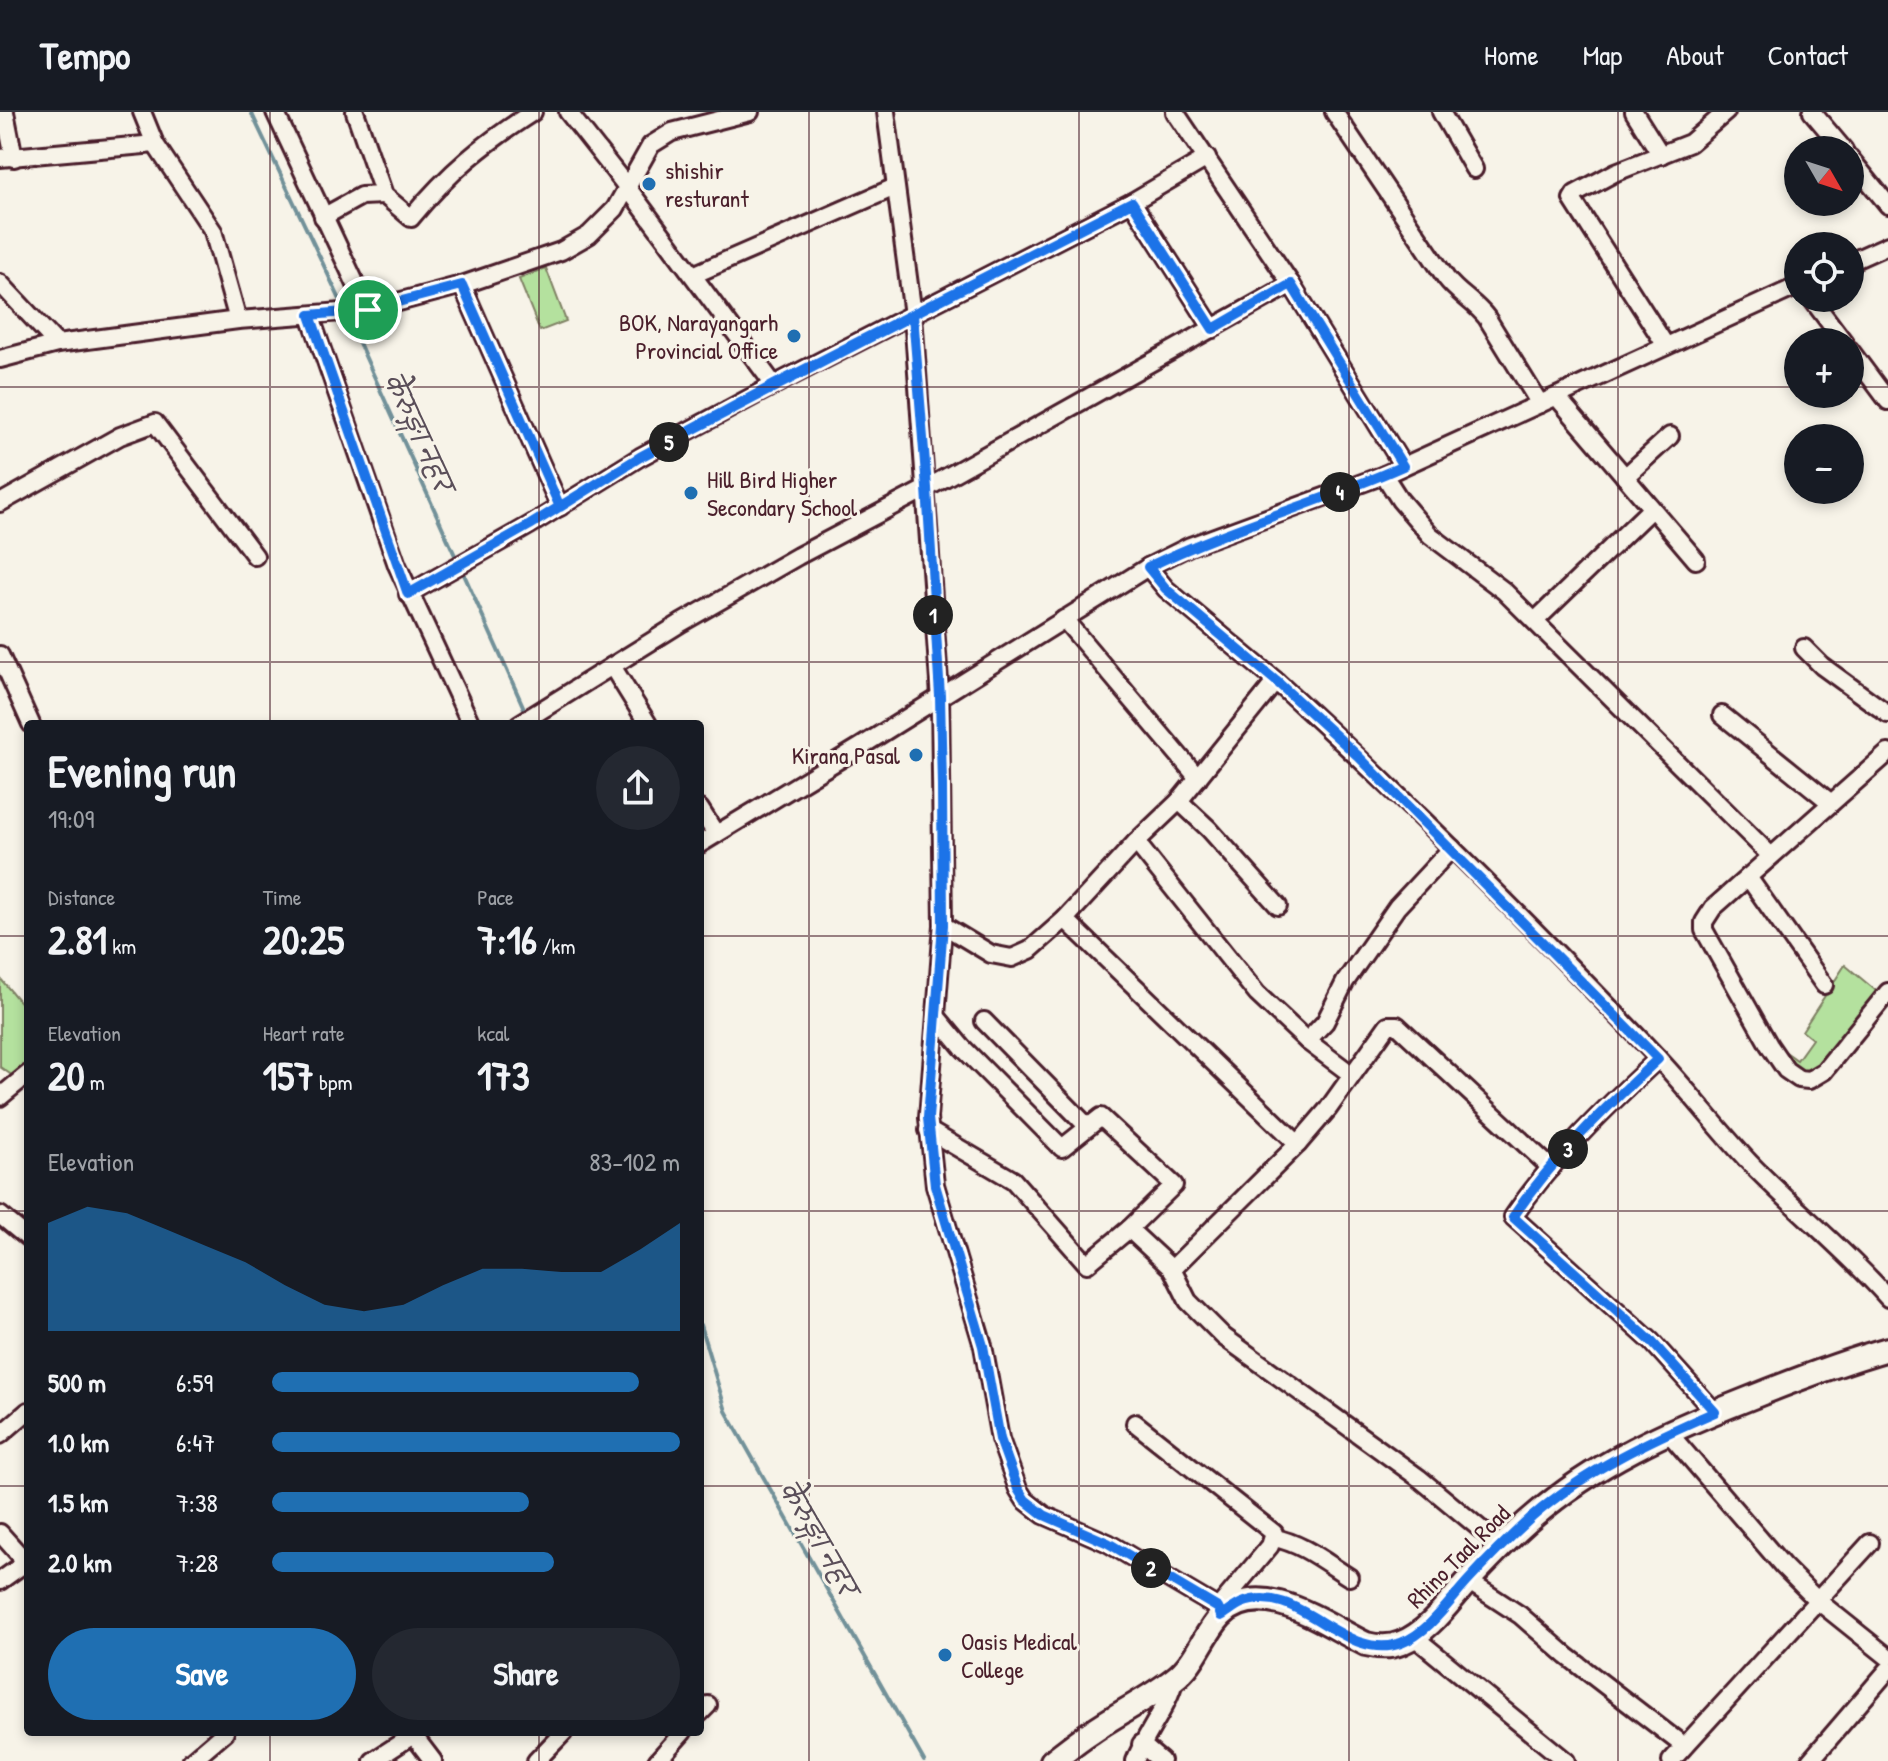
<!DOCTYPE html>
<html lang="en">
<head>
<meta charset="utf-8">
<style>
  body { margin:0; font-family:"Patrick Hand","Playpen Sans Deva",sans-serif; background:#242831; color:#f1f3f6; height:100vh; display:flex; flex-direction:column; font-size:30px; white-space:nowrap }
  * { box-sizing:border-box; margin:0 }
  p { font-size:26px; color:#9ea1a6 }
  .icon { flex:none; width:44px; height:44px; fill:none; stroke:currentColor; stroke-width:2; stroke-linecap:round; stroke-linejoin:round }
  .map { position:relative; flex:1; overflow:hidden }
  .details { position:absolute; left:24px; top:608px; width:680px; height:1016px; display:flex; flex-direction:column; background:#171b24; border-radius:8px; box-shadow:0 4px 12px #0003 }
  .details>* { flex:none }
  .needle { width:52px; rotate:129deg }
  .controls { position:absolute; left:1784px; top:24px; display:grid; gap:16px }
  .controls a { display:grid; place-items:center; width:80px; height:80px; border-radius:50%; background:#171b24; box-shadow:0 4px 12px #0003; font-size:40px }
  .pin { position:absolute; display:grid; place-items:center; width:68px; height:68px; color:#fff; margin:-34px; border:4px solid #fff; border-radius:50%; box-shadow:0 2px 8px #0007 }
  .km { position:absolute; width:40px; height:40px; margin:-20px; border-radius:50%; background:#222; color:#fff; font-size:22px; line-height:40px; text-align:center }
  .round { display:grid; place-items:center; flex:none; width:84px; height:84px; border-radius:42px; background:#242831 }
  .summary { display:flex; align-items:center; justify-content:space-between; height:136px; padding:0 24px }
  h1 { font-size:44px; font-weight:700; line-height:60px }
  .metrics { display:grid; grid-template-columns:repeat(3,1fr); gap:12px; height:136px; padding:8px 24px }
  .metrics div { display:grid; align-content:center }
  .metrics b { font-size:40px; font-weight:700 }
  .metrics small { font-size:22px; font-weight:400 }
  .metrics p { font-size:22px }
  .chart { height:224px; padding:16px 24px }
  .chart p { display:flex; justify-content:space-between }
  .chart svg { width:100%; height:144px; margin-top:8px; fill:#1f6fb2; opacity:.7 }
  .button { display:flex; gap:16px; margin-top:auto; padding:16px 24px }
  .button a { flex:1; height:92px; border-radius:48px; background:#1f6fb2; color:#fff; font-size:32px; font-weight:700; line-height:92px; text-align:center }
  .button a+a { background:#242831; color:#f1f3f6 }
  ul { padding:0 24px; list-style:none; font-size:26px }
  li { display:grid; grid-template-columns:128px 96px 1fr; align-items:center; height:60px }
  li i { height:20px; border-radius:10px; background:#1f6fb2 }
  header { display:flex; align-items:center; gap:48px; box-sizing:border-box; height:112px; padding:0 40px; background:#171b24; border-bottom:2px solid #363941 }
  header strong { font-size:38px }
  nav { display:flex; gap:44px; margin-inline-start:auto; font-size:28px }
  .map>svg:first-child { display:block }
</style>
</head>
<body>
<header>
<strong>Tempo</strong>
<nav><a>Home</a><a>Map</a><a>About</a><a>Contact</a></nav>
</header>
<div class="map">
<svg width="1888" height="1649" viewBox="0 0 1888 1649">
  <rect width="100%" height="100%" fill="#f7f3e8"/>
  <filter id="ink" filterUnits="userSpaceOnUse"><feTurbulence type="fractalNoise" baseFrequency=".0125" numOctaves="2"/><feDisplacementMap in="SourceGraphic" scale="16" xChannelSelector="R" yChannelSelector="G"/><feConvolveMatrix kernelMatrix="1 2 1 2 8 2 1 2 1" color-interpolation-filters="sRGB"/></filter>
  <g filter="url(#ink)">
    <g fill="#b4e19e" stroke="#7f8064" stroke-width="2">
      <polygon points="546,156 566,209 540,219 519,167"/>
      <path d="M1845,853L1880,882L1812,959C1797,963 1791,948 1783,938L1797,948L1812,927L1802,919Z"/>
      <polygon points="0,866 28,900 28,952 13,964 0,955"/>
    </g>
    <g fill="none" stroke-linecap="round" stroke-linejoin="round">
      <g stroke="#729199" stroke-width="4">
        <polyline points="251,0 343,194"/>
        <polyline points="346,202 458,450"/>
        <polyline points="462,458 527,603"/>
        <polyline points="700,1213 726,1299 924,1649"/>
      </g>
      <g stroke="#4a1f2b" stroke-width="22">
        <g id="street">
          <polyline points="5,0 14,46"/>
          <polyline points="142,0 155,32 213,119 238,208"/>
          <polyline points="275,0 368,198"/>
          <path d="M355,0L384,83L411,106C449,60 483,32 533,0"/>
          <polyline points="568,0 627,75 774,273"/>
          <polyline points="886,0 913,203 940,584 943,813 928,1006 935,1073 983,1234 1000,1327 1018,1377 1025,1388 1044,1403 1108,1431 1218,1496 1221,1504"/>
          <polyline points="1175,0 1291,172 1403,354"/>
          <path d="M1334,0L1446,166C1458,182 1475,190 1487,206L1540,292"/>
          <polyline points="1441,0 1474,57"/>
          <polyline points="1634,0 1661,43"/>
          <polyline points="1812,0 1844,38"/>
          <polyline points="0,46 155,32"/>
          <polyline points="1850,46 1888,93"/>
          <polyline points="1132,90 1213,217"/>
          <polyline points="323,105 361,84 384,83"/>
          <polyline points="1850,150 1888,133"/>
          <polyline points="693,163 895,75"/>
          <polyline points="0,171 57,232"/>
          <polyline points="462,173 560,395"/>
          <polyline points="1811,186 1844,230"/>
          <polyline points="310,203 397,453 471,612"/>
          <polyline points="1666,234 1572,87 1575,82 1616,60 1690,31 1726,0"/>
          <polyline points="1850,238 1888,289"/>
          <polyline points="0,247 57,232 238,208 368,198 462,173 561,139 589,123 615,97 651,33 672,20 750,0"/>
          <polyline points="1557,285 1696,448"/>
          <polyline points="1384,363 1400,388 1430,423 1504,479 1771,744"/>
          <polyline points="1625,365 1670,324"/>
          <polyline points="0,391 120,324 155,311 255,444"/>
          <polyline points="408,482 530,413 640,345 774,273 1132,90 1207,46"/>
          <polyline points="1064,507 1198,666"/>
          <polyline points="1535,509 1651,397"/>
          <polyline points="1804,536 1822,554 1888,602"/>
          <polyline points="0,543 31,612"/>
          <polyline points="612,554 648,612"/>
          <path d="M1276,569C1408,689 1534,816 1657,945C1689,979 1717,1016 1749,1050C1794,1097 1845,1137 1888,1186"/>
          <polyline points="1722,603 1831,691"/>
          <polyline points="519,612 681,511 798,444 927,376 1291,172"/>
          <polyline points="1888,641 1713,796 1704,810 1704,818 1769,933 1786,958 1799,967 1809,968 1824,959 1888,880"/>
          <polyline points="1179,689 1209,717 1278,794"/>
          <polyline points="700,697 716,722"/>
          <polyline points="1136,730 1257,882 1307,929 1351,962"/>
          <polyline points="700,732 860,635 1148,455 1190,434 1384,363 1798,174"/>
          <polyline points="1748,765 1824,873"/>
          <polyline points="1065,807 1298,1032"/>
          <polyline points="943,813 991,842 1012,846 1030,838 1065,807 1136,730 1179,689 1276,569 1166,477 1148,455"/>
          <polyline points="937,905 962,935 1062,1036 1101,1005 1174,1073 1129,1117"/>
          <polyline points="984,909 1088,1015"/>
          <polyline points="1307,929 1325,910 1345,870 1397,795 1452,736"/>
          <path d="M1658,947C1606,995 1553,1046 1513,1105L1652,1230L1715,1300"/>
          <polyline points="0,985 28,962"/>
          <polyline points="928,1018 1013,1068 1087,1152 1129,1117 1172,1157"/>
          <polyline points="0,1103 28,1126"/>
          <polyline points="1135,1311 1274,1421 1270,1434 1218,1496"/>
          <polyline points="1668,1320 1783,1454 1818,1489 1888,1545"/>
          <polyline points="0,1323 28,1299"/>
          <polyline points="0,1421 26,1450"/>
          <path d="M1274,1426C1302,1431 1325,1450 1349,1465"/>
          <polyline points="1501,1434 1419,1366 1224,1225 1188,1189 1172,1157 1298,1032 1328,997 1388,913 1397,913 1551,1056"/>
          <polyline points="0,1469 28,1449"/>
          <polyline points="1468,1469 1520,1503 1567,1544 1684,1634"/>
          <polyline points="1413,1524 1566,1649"/>
          <polyline points="700,1601 708,1593"/>
          <polyline points="411,1620 433,1649"/>
          <polyline points="1141,1632 1161,1649"/>
          <polyline points="191,1649 225,1620"/>
          <polyline points="373,1649 413,1623"/>
          <polyline points="536,1649 564,1620"/>
          <polyline points="657,1649 683,1620"/>
          <path d="M1135,1649C1146,1620 1168,1596 1175,1566"/>
          <polyline points="1671,1649 1870,1431"/>
          <polyline points="1810,1649 1888,1558"/>
        </g>
      </g>
      <g stroke="#4a1f2b" stroke-width="28">
        <path id="secondary" d="M1052,1649C1065,1639 1077,1629 1091,1620C1118,1601 1148,1587 1174,1567C1196,1551 1203,1523 1221,1504C1261,1463 1326,1513 1366,1532C1378,1535 1389,1536 1401,1531C1429,1520 1449,1490 1468,1469C1489,1447 1509,1425 1533,1405C1595,1351 1669,1318 1745,1288C1792,1269 1839,1251 1888,1237"/>
      </g>
      <use href="#street" stroke="#f7f3e8" stroke-width="16"/>
      <use href="#secondary" stroke="#f7f3e8" stroke-width="22"/>
    </g>
  </g>
  <g fill="none" stroke-linecap="round" stroke-linejoin="round" filter="url(#ink)">
    <g stroke="#fff" stroke-width="16">
      <path id="route" d="M368,198L462,173L560,395L640,345L913,203L927,376L940,584L942,674L943,813L928,1006L935,1073L983,1234L1000,1327L1018,1377L1025,1388L1044,1403L1108,1431L1218,1496L1221,1504C1228,1500 1235,1494 1242,1491C1299,1468 1344,1552 1401,1531C1428,1521 1448,1491 1467,1470C1488,1447 1509,1426 1532,1405C1586,1358 1650,1328 1715,1300L1652,1230L1513,1105C1553,1046 1606,995 1658,947L1358,644L1276,569L1166,477L1148,455C1230,415 1320,391 1403,354L1291,172L1213,217L1132,90L774,273L640,345L530,413L408,482L310,203L368,198"/>
    </g>
    <use href="#route" stroke="#1a73e8" stroke-width="10"/>
  </g>
  <path fill="none" stroke="#4a1f2b" stroke-width="2" stroke-opacity="0.55" d="M270,0V612M539,0V612M809,0V1649M1079,0V1649M1349,0V1649M1618,0V1649M0,275H1798M1850,275H1888M0,550H1888M0,824H28M700,824H1888M0,1099H28M700,1099H1888M0,1374H28M700,1374H1888M270,1620V1649M539,1620V1649"/>
  <g fill="#1f6fb2" stroke="#f7f3e8" stroke-width="3">
    <circle cx="649" cy="72" r="8"/>
    <circle cx="794" cy="224" r="8"/>
    <circle cx="691" cy="381" r="8"/>
    <circle cx="916" cy="643" r="8"/>
    <circle cx="945" cy="1543" r="8"/>
  </g>
  <g text-anchor="middle" dominant-baseline="central" stroke-width="6" stroke-linejoin="round" paint-order="stroke">
    <g font-size="24" fill="#4a1f2b" stroke="#f7f3e8" text-anchor="start">
      <text x="665" y="58">shishir<tspan x="665" dy="28">resturant</tspan></text>
      <text x="778" y="210" text-anchor="end">BOK, Narayangarh<tspan x="778" dy="28">Provincial Office</tspan></text>
      <text x="707" y="367">Hill Bird Higher<tspan x="707" dy="28">Secondary School</tspan></text>
      <text x="900" y="643" text-anchor="end">Kirana Pasal</text>
      <text x="961" y="1529">Oasis Medical<tspan x="961" dy="28">College</tspan></text>
    </g>
    <g font-size="24" fill="#4a1f2b" stroke="#f7f3e8">
      <text transform="translate(1458 1444) rotate(-45)">Rhino Taal Road</text>
    </g>
    <g font-size="26" font-style="italic" fill="#5a4e59" stroke="#f7f3e8">
      <text transform="translate(418 320) rotate(65)">केेरुङ्गा नहर</text>
      <text transform="translate(818 1426) rotate(60)">केेरुङ्गा नहर</text>
    </g>
  </g>
</svg>
<div class="controls">
<a><svg class="needle" viewBox="-14 -14 28 28"><path d="M0-13l5 13h-10z" fill="#e53935"/><path d="M0 13l5-13h-10z" fill="#9ea1a6"/></svg></a>
<a><svg class="icon" aria-label="locate" viewBox="0 0 24 24"><circle cx="12" cy="12" r="6"/><path d="M12 2v4M12 18v4M2 12h4M18 12h4"/></svg></a>
<a>+</a>
<a>−</a>
</div>
<div class="pin" style="left:368px;top:198px;background:#1e9e55"><svg class="icon" aria-label="arrive" viewBox="0 0 24 24"><path d="M6 21V4h12l-3 4 3 4H6"/></svg></div>
<b class="km" style="left:933px;top:503px">1</b>
<b class="km" style="left:1151px;top:1456px">2</b>
<b class="km" style="left:1568px;top:1037px">3</b>
<b class="km" style="left:1340px;top:380px">4</b>
<b class="km" style="left:669px;top:330px">5</b>
<section class="details">
<div class="summary"><div><h1>Evening run</h1><p>19:09</p></div><a class="round"><svg class="icon" aria-label="share" viewBox="0 0 24 24"><path d="M12 15V3M7 8l5-5 5 5M5 13v7h14v-7"/></svg></a></div>
<div class="metrics">
<div><p>Distance</p><b>2.81<small> km</small></b></div>
<div><p>Time</p><b>20:25</b></div>
<div><p>Pace</p><b>7:16<small> /km</small></b></div>
</div>
<div class="metrics">
<div><p>Elevation</p><b>20<small> m</small></b></div>
<div><p>Heart rate</p><b>157<small> bpm</small></b></div>
<div><p>kcal</p><b>173</b></div>
</div>
<div class="chart"><p><span>Elevation</span>83–102 m</p>
<svg viewBox="0 0 160 44" preserveAspectRatio="none"><path d="M0 44V11L10 6L20 8L30 13L40 18L50 23L60 30L70 36L80 38L90 36L100 30L110 25L120 25L130 26L140 26L150 19L160 11V44z"/></svg>
</div>
<ul>
<li><b>500 m</b>6:59<i style="width:90%"></i></li>
<li><b>1.0 km</b>6:47<i style="width:100%"></i></li>
<li><b>1.5 km</b>7:38<i style="width:63%"></i></li>
<li><b>2.0 km</b>7:28<i style="width:69%"></i></li>
</ul>
<div class="button"><a>Save</a><a>Share</a></div>
</section>
</div>
</body>
</html>
